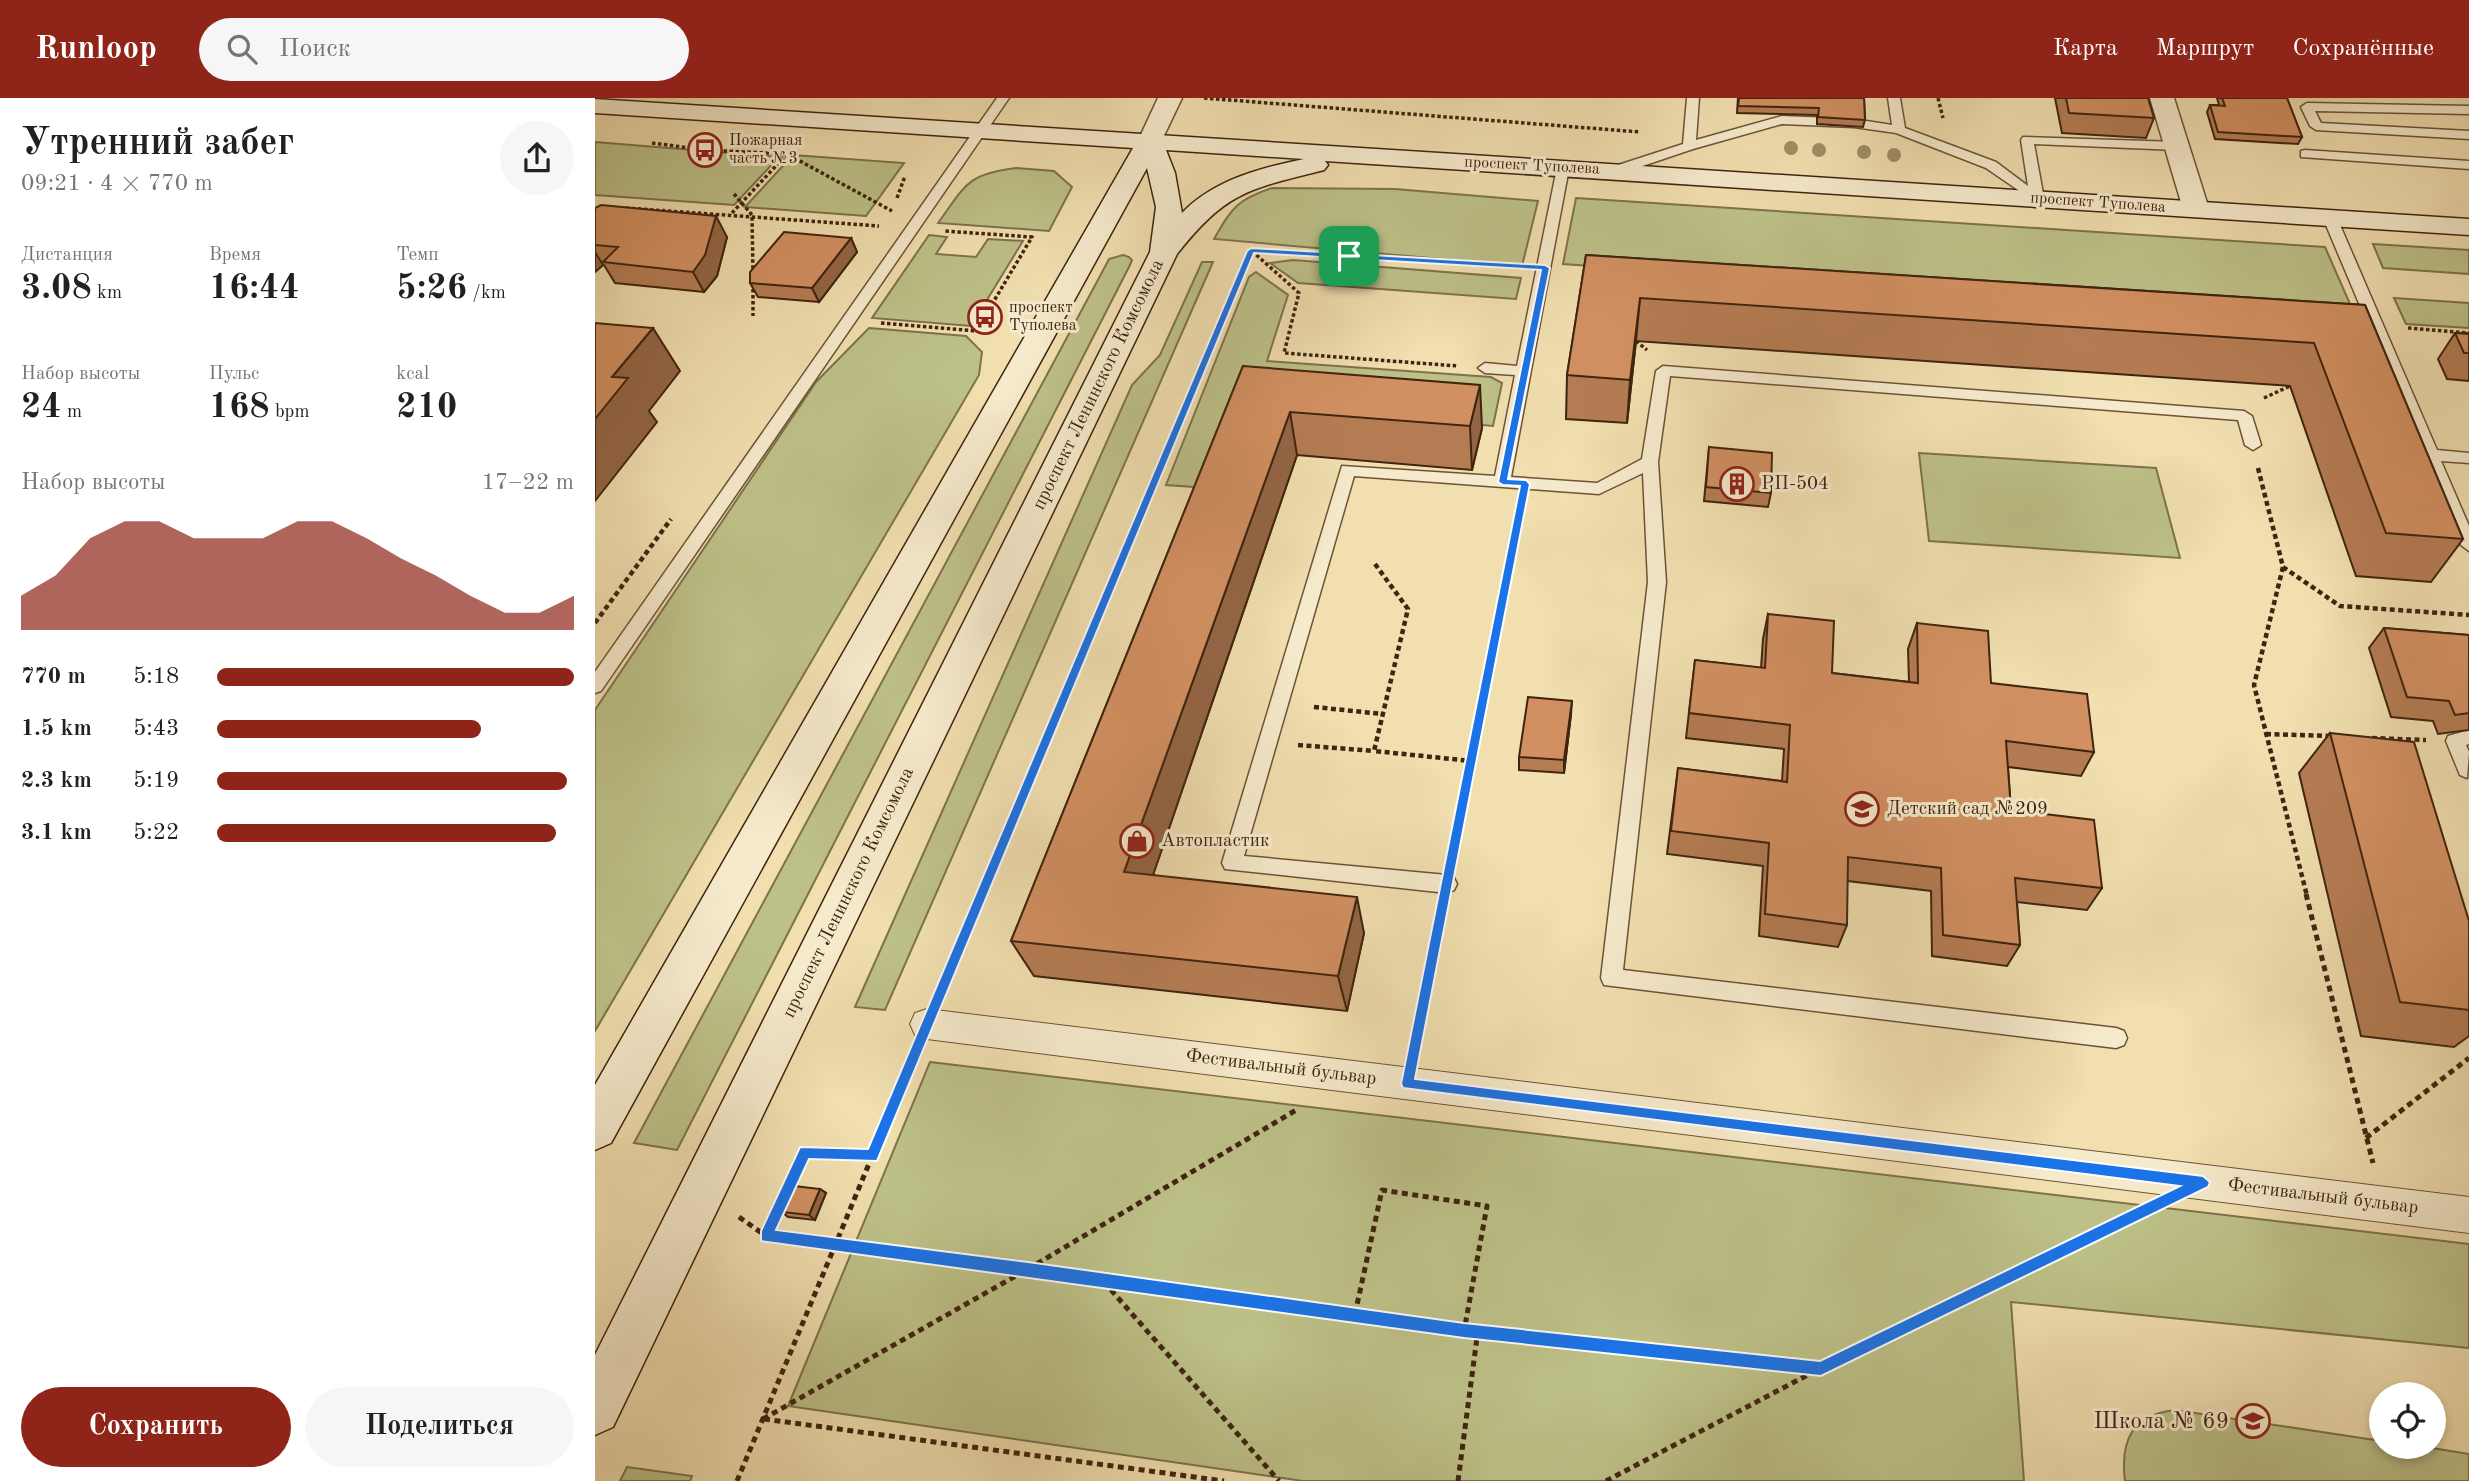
<!DOCTYPE html>
<html lang="ru">
<head>
<meta charset="utf-8">
<style>
  body { margin:0; font-family:"Old Standard TT",serif; background:#f6f6f6; color:#202124; height:100vh; display:flex; flex-direction:column; font-size:26px; white-space:nowrap }
  * { box-sizing:border-box; margin:0 }
  p { font-size:23px; color:#757577 }
  .icon { flex:none; width:38px; height:38px; fill:none; stroke:currentColor; stroke-width:2; stroke-linecap:round; stroke-linejoin:round }
  .map { position:relative; flex:1; overflow:hidden }
  .panel { display:flex; flex-direction:column; background:#fff; width:595px }
  .panel>* { flex:none }
  .tools { position:absolute; left:1774px; top:1284px; display:grid; gap:14px }
  .tools a { display:grid; place-items:center; width:77px; height:77px; border-radius:50%; background:#fff; box-shadow:0 4px 10px #0003; font-size:35px }
  .pin { position:absolute; display:grid; place-items:center; width:60px; height:60px; color:#fff; margin:-30px; border-radius:14px; box-shadow:0 4px 10px #0006 }
  .round { display:grid; place-items:center; flex:none; width:74px; height:74px; border-radius:37px; background:#f6f6f6 }
  .overview { display:flex; align-items:center; justify-content:space-between; height:119px; padding:0 21px }
  h1 { font-size:38px; font-weight:700; line-height:52px }
  .figures { display:grid; grid-template-columns:repeat(3,1fr); gap:10px; height:119px; padding:7px 21px }
  .figures div { display:grid; align-content:center }
  .figures b { font-size:35px; font-weight:700 }
  .figures small { font-size:19px; font-weight:400 }
  .figures p { font-size:19px }
  .chart { height:196px; padding:14px 21px }
  .chart p { display:flex; justify-content:space-between }
  .chart svg { width:100%; height:126px; margin-top:7px; fill:#8f2418; opacity:.7 }
  .cta { display:flex; gap:14px; margin-top:auto; padding:14px 21px }
  .cta a { flex:1; height:80px; border-radius:42px; background:#8f2418; color:#fff; font-size:28px; font-weight:700; line-height:80px; text-align:center }
  .cta a+a { background:#f6f6f6; color:#202124 }
  ul { padding:0 21px; list-style:none; font-size:23px }
  li { display:grid; grid-template-columns:112px 84px 1fr; align-items:center; height:52px }
  li i { height:18px; border-radius:9px; background:#8f2418 }
  header { display:flex; align-items:center; gap:42px; box-sizing:border-box; height:98px; padding:0 35px; background:#8f2418; color:#fff }
  header strong { font-size:33px }
  nav { display:flex; gap:38px; margin-inline-start:auto; font-size:24px }
  .search { width:490px; height:63px; background:#f6f6f6; display:flex; align-items:center; gap:18px; box-sizing:border-box; padding:0 24px; border-radius:38px; color:#757577; font-size:26px }
  main { display:flex; flex:1; min-height:0 }
  .map>svg:first-child { display:block }
</style>
</head>
<body>
<header>
<strong>Runloop</strong>
<div class="search"><svg class="icon" aria-label="search" viewBox="0 0 24 24"><circle cx="10" cy="10" r="6"/><path d="M15 15l6 6"/></svg>Поиск</div>
<nav><a>Карта</a><a>Маршрут</a><a>Сохранённые</a></nav>
</header>
<main>
<section class="panel">
<div class="overview"><div><h1>Утренний забег</h1><p>09:21 · 4 × 770 m</p></div><a class="round"><svg class="icon" aria-label="share" viewBox="0 0 24 24"><path d="M12 15V3M7 8l5-5 5 5M5 13v7h14v-7"/></svg></a></div>
<div class="figures">
<div><p>Дистанция</p><b>3.08<small> km</small></b></div>
<div><p>Время</p><b>16:44</b></div>
<div><p>Темп</p><b>5:26<small> /km</small></b></div>
</div>
<div class="figures">
<div><p>Набор высоты</p><b>24<small> m</small></b></div>
<div><p>Пульс</p><b>168<small> bpm</small></b></div>
<div><p>kcal</p><b>210</b></div>
</div>
<div class="chart"><p><span>Набор высоты</span>17–22 m</p>
<svg viewBox="0 0 160 44" preserveAspectRatio="none"><path d="M0 44V32L10 25L20 12L30 6L40 6L50 12L60 12L70 12L80 6L90 6L100 12L110 19L120 25L130 32L140 38L150 38L160 32V44z"/></svg>
</div>
<ul>
<li><b>770 m</b>5:18<i style="width:100%"></i></li>
<li><b>1.5 km</b>5:43<i style="width:74%"></i></li>
<li><b>2.3 km</b>5:19<i style="width:98%"></i></li>
<li><b>3.1 km</b>5:22<i style="width:95%"></i></li>
</ul>
<div class="cta"><a>Сохранить</a><a>Поделиться</a></div>
</section>
<div class="map">
<svg width="1874" height="1383" viewBox="0 0 1874 1383">
  <rect width="100%" height="100%" fill="#f1dfb0"/>
  <filter id="stains"><feTurbulence type="fractalNoise" baseFrequency=".00286" numOctaves="4"/><feColorMatrix values="0 0 0 0 .2 0 0 0 0 .09 0 0 0 0 .02 0 0 0 .5 -.17"/></filter>
  <radialGradient id="worn" r=".72"><stop offset=".6" stop-color="#630" stop-opacity="0"/><stop offset="1" stop-color="#630" stop-opacity=".3"/></radialGradient>
  <g fill="#bdc188" stroke="#7e724c" stroke-width="2">
    <polygon points="0,45 0,44 184,59 139,107 0,97"/>
    <polygon points="198,57 309,65 271,118 150,109"/>
    <path d="M421,70L459,73L477,89L454,133L343,125C370,88 371,76 421,70Z"/>
    <path d="M677,90L800,91L943,103L927,168L619,141C637,110 641,102 677,90Z"/>
    <polygon points="981,100 1730,149 1762,222 968,166"/>
    <polygon points="334,137 352,139 341,156 381,159 393,141 428,143 376,228 277,220"/>
    <polygon points="1778,146 1874,152 1874,176 1788,170"/>
    <polygon points="528,157 534,159 537,162 535,167 82,1052 39,1045 512,165 514,161"/>
    <polygon points="698,162 926,180 921,201 703,185 675,165"/>
    <polygon points="607,164 618,164 290,912 260,909 537,287 565,257"/>
    <polygon points="661,174 693,197 672,263 896,279 907,285 898,328 649,306 614,390 571,387 654,179"/>
    <polygon points="1799,200 1874,205 1874,230 1811,226"/>
    <polygon points="274,230 371,238 387,254 384,277 0,933 0,612 221,284"/>
    <polygon points="1324,355 1561,370 1585,460 1334,443"/>
    <polygon points="335,964 1874,1146 1874,1250 1416,1204 1429,1383 708,1383 193,1308"/>
    <path d="M1580,1312L1787,1343V1349H1831L1874,1356V1383H1530C1525,1342 1537,1317 1580,1312Z"/>
    <polygon points="32,1369 97,1378 95,1383 25,1383"/>
  </g>
  <g fill="none" stroke-linecap="round" stroke-linejoin="round">
    <g stroke="#6c5337" stroke-width="3">
      <g id="service">
        <polygon points="402,0 414,0 6,593 0,595 0,574"/>
        <polygon points="1092,0 1104,0 1101,42 1187,18 1259,21 1297,27 1293,0 1305,0 1310,30 1401,64 1433,88 1426,42 1428,39 1582,44 1588,48 1582,52 1439,46 1449,101 1442,105 1391,70 1301,35 1259,29 1187,26 1098,51 1024,76 1014,76 1014,70 1088,46"/>
        <polygon points="1712,5 1874,8 1874,16 1720,13 1726,25 1874,33 1874,41 1721,32 1715,28 1706,9"/>
        <polygon points="1710,52 1874,63 1874,71 1706,59 1706,53"/>
        <polygon points="968,66 974,70 916,379 1002,385 1047,361 1061,273 1068,268 1649,313 1657,318 1666,347 1658,352 1650,347 1643,322 1075,278 1063,364 1071,484 1028,872 1521,930 1529,933 1532,940 1529,947 1521,950 1009,887 1006,880 1053,484 1048,375 1004,396 759,378 649,758 852,777 859,780 862,786 859,792 852,795 630,771 627,765 747,368 900,378 920,277 890,275 883,270 890,265 922,268 962,70"/>
        <polygon points="1735,116 1742,120 1842,352 1874,355 1874,365 1846,363 1874,428 1874,453 1866,447 1728,120"/>
        <polygon points="1874,632 1874,646 1871,647 1874,654 1872,680 1865,677 1851,643 1853,638"/>
      </g>
    </g>
    <g stroke="#6c5337" stroke-width="2">
      <polygon id="pedestrian" points="332,911 1874,1099 1874,1135 332,941 320,937 315,926 320,915"/>
    </g>
    <g stroke="#6c5337" stroke-width="3">
      <polygon id="minor" points="1555,0 1579,0 1614,111 1610,117 1601,119 1592,117 1588,111"/>
    </g>
    <g stroke="#6c5337" stroke-width="3">
      <polygon id="tertiary" points="563,0 587,0 564,48 555,50 546,48 543,43"/>
    </g>
    <g stroke="#3f240f" stroke-width="3">
      <path id="secondary" d="M0,1L1874,121V137L730,63L733,67L729,72C654,91 632,93 582,156L18,1329L0,1337V1257L555,154L561,109L552,70L16,1045L0,1052V987L538,50L0,15ZM571,52L709,61C665,70 619,82 587,115L580,75Z"/>
    </g>
    <g stroke="#3f240f" stroke-width="3.5" stroke-dasharray="3.5 2.5" stroke-linecap="butt">
      <polyline points="609,0 1045,34"/>
      <polyline points="1343,0 1348,20"/>
      <polyline points="57,45 110,52 192,56 297,113"/>
      <polyline points="139,96 157,117 158,176"/>
      <polyline points="302,100 310,78"/>
      <polyline points="31,110 284,128"/>
      <polyline points="137,115 192,56"/>
      <polyline points="656,153 921,168"/>
      <polyline points="657,153 704,195 689,255 863,268"/>
      <polyline points="158,185 158,218"/>
      <polyline points="286,225 381,233 437,139 349,133"/>
      <polyline points="1813,230 1874,235"/>
      <polyline points="1041,243 1052,252"/>
      <polyline points="1669,300 1695,288"/>
      <polyline points="575,347 656,153"/>
    </g>
    <g stroke="#3f240f" stroke-width="4.5" stroke-dasharray="5 3.5" stroke-linecap="butt">
      <polyline points="1663,370 1688,469 1745,508 1874,517"/>
      <polyline points="780,466 813,511 779,653 876,663"/>
      <polyline points="1688,469 1659,587 1712,798"/>
      <polyline points="0,525 76,421"/>
      <polyline points="719,609 788,616"/>
      <polyline points="1671,636 1737,638"/>
      <polyline points="1777,640 1831,642"/>
      <polyline points="703,647 779,653"/>
      <polyline points="858,756 926,410"/>
      <polyline points="386,798 575,346"/>
    </g>
    <g stroke="#3f240f" stroke-width="5" stroke-dasharray="6 4.5" stroke-linecap="butt">
      <polyline points="1711,796 1778,1065"/>
      <polyline points="347,891 387,796"/>
      <polyline points="820,948 846,816"/>
      <polyline points="1771,1040 1874,960"/>
      <polyline points="144,1119 171,1138 240,1148 433,1171 869,1233 1226,1270"/>
      <polyline points="171,1138 210,1054 277,1058"/>
      <polyline points="509,1184 684,1383"/>
      <polyline points="760,1216 787,1092 892,1108 869,1233"/>
      <polyline points="168,1321 433,1171 703,1011"/>
      <polyline points="169,1321 629,1383"/>
      <polyline points="142,1383 318,960"/>
      <polyline points="863,1383 883,1232"/>
      <polyline points="1011,1383 1226,1270 1542,1117"/>
    </g>
    <use href="#service" fill="#f6eacc" fill-rule="evenodd"/>
    <use href="#pedestrian" fill="#f6eacc" fill-rule="evenodd"/>
    <use href="#minor" fill="#f6eacc" fill-rule="evenodd"/>
    <use href="#tertiary" fill="#f6eacc" fill-rule="evenodd"/>
    <use href="#secondary" fill="#f6eacc" fill-rule="evenodd"/>
  </g>
  <g fill="#a08e68">
    <circle cx="1196" cy="50" r="7"/>
    <circle cx="1224" cy="52" r="7"/>
    <circle cx="1269" cy="54" r="7"/>
    <circle cx="1299" cy="57" r="7"/>
  </g>
  <g fill="#b57c54" stroke="#3f240f" stroke-width="2">
    <polygon points="1143,0 1269,0 1270,22 1268,29 1222,26 1222,17 1142,15"/>
    <polygon points="1460,0 1553,0 1559,20 1551,40 1467,35"/>
    <polygon points="1622,0 1692,0 1707,39 1703,46 1620,41 1612,14 1615,7 1624,7"/>
    <polygon points="0,110 132,139 122,178 109,194 20,185 9,167 8,167 0,174"/>
    <polygon points="256,140 262,154 224,204 163,199 155,185"/>
    <polygon points="991,157 1770,207 1868,441 1836,484 1761,478 1695,288 1041,243 1032,325 971,321 972,277"/>
    <polygon points="1860,235 1874,235 1874,283 1852,281 1843,261"/>
    <polygon points="648,268 887,330 877,372 702,357 558,777 769,835 752,913 439,878 416,843"/>
    <polygon points="1114,349 1176,395 1173,409 1109,403"/>
    <polygon points="1173,516 1237,575 1314,584 1313,551 1322,525 1396,585 1499,654 1486,678 1413,669 1416,712 1507,790 1492,812 1422,804 1425,847 1412,868 1337,858 1336,793 1252,783 1252,827 1243,849 1164,838 1168,768 1072,756 1083,670 1187,683 1189,651 1091,640 1100,562 1166,570 1168,541"/>
    <polygon points="1789,530 1874,537 1874,632 1843,636 1838,623 1796,619 1774,550"/>
    <polygon points="976,616 969,675 924,672 924,659"/>
    <polygon points="1735,635 1874,823 1874,938 1859,949 1766,938 1704,675"/>
    <polygon points="225,1091 231,1095 220,1122 193,1119 187,1114"/>
  </g>
  <g fill="#936545" stroke="#3f240f" stroke-width="2">
    <polygon points="121,118 132,139 122,178 109,194 98,174"/>
    <polygon points="256,140 262,154 224,204 217,190"/>
    <polygon points="0,154 8,167 0,174"/>
    <polygon points="1045,200 1041,243 1032,325 1035,282"/>
    <polygon points="58,230 85,273 54,313 62,324 0,403 0,321 17,279"/>
    <polygon points="885,287 887,330 877,372 875,328"/>
    <polygon points="695,314 702,357 546,812 529,774"/>
    <polygon points="977,603 976,616 969,675 969,662"/>
    <polygon points="762,799 769,835 752,913 743,878"/>
    <polygon points="225,1091 231,1095 220,1122 214,1117"/>
  </g>
  <g fill="#d29062" stroke="#3f240f" stroke-width="2">
    <polygon points="1144,0 1269,0 1270,22 1223,19 1224,10 1143,8"/>
    <polygon points="1471,0 1553,0 1559,20 1474,15"/>
    <polygon points="1627,0 1692,0 1707,39 1623,34 1615,7 1630,8"/>
    <polygon points="6,107 121,118 110,157 98,174 8,164 23,149 0,147 0,110"/>
    <polygon points="189,134 256,140 217,190 155,185 155,174"/>
    <polygon points="991,157 1770,207 1868,441 1791,435 1719,245 1045,200 1035,282 972,277"/>
    <polygon points="0,225 58,230 17,279 33,280 0,321"/>
    <polygon points="1860,235 1874,236 1874,255 1869,255"/>
    <polygon points="648,268 885,287 875,328 695,314 529,774 762,799 743,878 416,843"/>
    <polygon points="1114,349 1177,355 1176,395 1111,389"/>
    <polygon points="1173,516 1239,523 1237,575 1323,585 1322,525 1393,533 1396,585 1492,596 1499,654 1411,643 1416,712 1499,722 1507,790 1420,780 1425,847 1348,837 1346,770 1253,759 1252,827 1170,816 1174,745 1076,733 1083,670 1192,684 1195,627 1094,615 1100,562 1170,570"/>
    <polygon points="1789,530 1874,537 1874,615 1860,617 1854,603 1812,599"/>
    <polygon points="933,599 977,603 969,662 924,659"/>
    <polygon points="1735,635 1819,644 1874,823 1874,912 1805,904"/>
    <polygon points="199,1088 225,1091 214,1117 187,1114"/>
  </g>
  <path fill="#1a73e8" stroke="#fff" stroke-width="2" fill-rule="evenodd" d="M656,150L950,167L955,170L913,381L931,382L935,386L820,981L1608,1078L1615,1084L1613,1089L1226,1278L869,1240L166,1143V1133L205,1049L273,1051L652,153ZM659,155L946,172L903,384L908,387L925,388L806,986L808,990L1585,1088L1225,1263L869,1225L433,1164L181,1132L214,1061L282,1063Z"/>
  <defs>
    <g id="bus-ring" transform="scale(1.75)"><circle r="9.5" fill="#f6eacc" stroke="#8f2418" stroke-width="1.5"/><path d="M-5-6H5V4H4V6H2V4H-2V6H-4V4H-5ZM-3.5-4V0h7V-4ZM-3.5 1.2v1.5H-2V1.2ZM2 1.2v1.5H3.5V1.2Z" fill="#8f2418"/></g>
    <g id="building-ring" transform="scale(1.75)"><circle r="9.5" fill="#f6eacc" stroke="#8f2418" stroke-width="1.5"/><path d="M-4-6H4V6H1V3H-1V6H-4ZM-2.5-4.3h1.7v1.8h-1.7ZM.8-4.3h1.7v1.8H.8ZM-2.5-1h1.7V.8h-1.7ZM.8-1h1.7V.8H.8Z" fill="#8f2418"/></g>
    <g id="school-ring" transform="scale(1.75)"><circle r="9.5" fill="#f6eacc" stroke="#8f2418" stroke-width="1.5"/><path d="M0-5L7-2L0 1L-7-2ZM-4 1L0 2.5L4 1V4Q0 6-4 4Z" fill="#8f2418"/></g>
    <g id="shop-ring" transform="scale(1.75)"><circle r="9.5" fill="#f6eacc" stroke="#8f2418" stroke-width="1.5"/><path d="M-5-2.5h2.3a2.7 3.5 0 0 1 5.4 0H5L5.5 6h-11ZM-1.5-2.5h3a1.5 2.3 0 0 0-3 0Z" fill="#8f2418"/></g>
  </defs>
  <g fill-rule="evenodd">
    <use href="#bus-ring" x="110" y="52"/>
    <use href="#bus-ring" x="390" y="219"/>
    <use href="#building-ring" x="1142" y="386"/>
    <use href="#school-ring" x="1267" y="711"/>
    <use href="#shop-ring" x="542" y="743"/>
    <use href="#school-ring" x="1658" y="1323"/>
  </g>
  <g text-anchor="middle" dominant-baseline="central" stroke-width="6" stroke-linejoin="round" paint-order="stroke">
    <g font-size="16" fill="#3f240f" stroke="#f6eacc" text-anchor="start">
      <text x="134" y="43">Пожарная<tspan x="134" dy="18">часть №3</tspan></text>
      <text x="414" y="210">проспект<tspan x="414" dy="18">Туполева</tspan></text>
    </g>
    <g font-size="16" fill="#3f240f" stroke="#f6eacc">
      <text transform="translate(937 68) rotate(3)">проспект Туполева</text>
      <text transform="translate(1503 105) rotate(4)">проспект Туполева</text>
    </g>
    <g font-size="19" fill="#3f240f" stroke="#f6eacc">
      <text transform="translate(504 287) rotate(-64)">проспект Ленинского Комсомола</text>
      <text transform="translate(254 795) rotate(-64)">проспект Ленинского Комсомола</text>
      <text transform="translate(686 970) rotate(7)">Фестивальный бульвар</text>
      <text transform="translate(1728 1099) rotate(7)">Фестивальный бульвар</text>
    </g>
    <g font-size="19" fill="#3f240f" stroke="#f6eacc" text-anchor="start">
      <text x="1166" y="386">РП-504</text>
      <text x="1292" y="711">Детский сад №209</text>
      <text x="566" y="743">Автопластик</text>
    </g>
    <g font-size="23" fill="#3f240f" stroke="#f6eacc" text-anchor="end">
      <text x="1634" y="1323">Школа № 69</text>
    </g>
  </g>
  <rect width="100%" height="100%" filter="url(#stains)"/>
  <rect width="100%" height="100%" fill="url(#worn)"/>
</svg>
<div class="tools">
<a><svg class="icon" aria-label="locate" viewBox="0 0 24 24"><circle cx="12" cy="12" r="6"/><path d="M12 2v4M12 18v4M2 12h4M18 12h4"/></svg></a>
</div>
<div class="pin" style="left:754px;top:158px;background:#1e9e55"><svg class="icon" aria-label="arrive" viewBox="0 0 24 24"><path d="M6 21V4h12l-3 4 3 4H6"/></svg></div>
</div>
</main>
</body>
</html>
